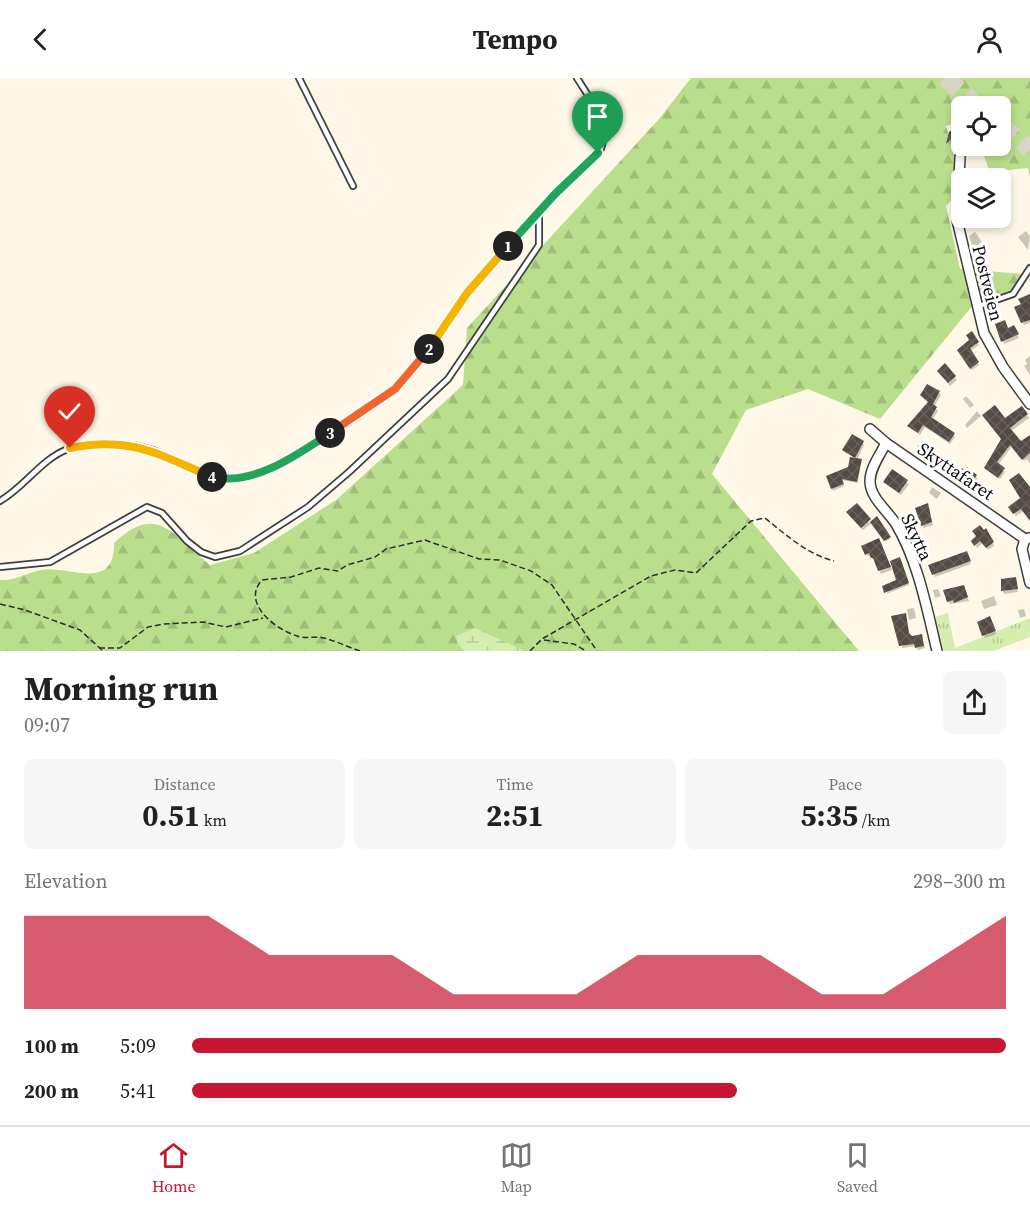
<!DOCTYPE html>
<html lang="en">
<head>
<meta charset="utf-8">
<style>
  body { margin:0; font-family:"Source Serif 4",serif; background:#f6f6f6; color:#202124; height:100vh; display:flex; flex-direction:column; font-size:22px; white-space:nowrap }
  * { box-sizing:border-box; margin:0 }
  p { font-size:20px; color:#757577 }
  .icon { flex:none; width:33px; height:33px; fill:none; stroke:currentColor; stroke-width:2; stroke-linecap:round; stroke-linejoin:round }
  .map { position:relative; height:573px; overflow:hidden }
  .side { display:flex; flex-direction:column; background:#fff; flex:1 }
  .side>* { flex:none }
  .fabs { position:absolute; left:951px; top:18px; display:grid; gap:12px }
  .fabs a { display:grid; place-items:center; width:60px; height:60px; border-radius:9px; background:#fff; box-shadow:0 3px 9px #0003; font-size:30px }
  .pin { position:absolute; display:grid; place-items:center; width:51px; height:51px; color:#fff; margin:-62px -26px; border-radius:50% 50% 50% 0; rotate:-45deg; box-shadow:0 0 6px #0007 }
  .pin .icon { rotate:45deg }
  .km { position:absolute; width:30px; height:30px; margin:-15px; border-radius:50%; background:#222; color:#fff; font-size:16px; line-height:30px; text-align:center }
  .round { display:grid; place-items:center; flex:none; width:63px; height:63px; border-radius:9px; background:#f6f6f6 }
  .head { display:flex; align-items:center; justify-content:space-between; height:102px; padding:0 24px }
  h1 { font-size:33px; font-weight:700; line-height:45px }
  .metrics { display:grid; grid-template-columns:repeat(3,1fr); gap:9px; height:102px; padding:6px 24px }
  .metrics div { display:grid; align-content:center; border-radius:9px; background:#f6f6f6; text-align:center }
  .metrics b { font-size:30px; font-weight:700 }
  .metrics small { font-size:16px; font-weight:400 }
  .metrics p { font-size:16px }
  .chart { height:168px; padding:12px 24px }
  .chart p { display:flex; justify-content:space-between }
  .chart svg { width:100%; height:108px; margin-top:6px; fill:#c71631; opacity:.7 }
  ul { padding:0 24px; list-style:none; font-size:20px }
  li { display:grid; grid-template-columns:96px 72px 1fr; align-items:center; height:45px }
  li i { height:15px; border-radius:8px; background:#c71631 }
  header { display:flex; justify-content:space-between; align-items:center; height:78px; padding:0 24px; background:#fff; font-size:27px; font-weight:700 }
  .dock { display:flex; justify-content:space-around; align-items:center; height:84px; border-top:2px solid #e0e0e0; background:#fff; font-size:16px; color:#757577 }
  .dock a { display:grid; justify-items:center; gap:3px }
  .dock .selected { color:#c71631 }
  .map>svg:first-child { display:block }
</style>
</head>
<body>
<header><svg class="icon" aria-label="back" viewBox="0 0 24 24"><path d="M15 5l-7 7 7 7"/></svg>Tempo<svg class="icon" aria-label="person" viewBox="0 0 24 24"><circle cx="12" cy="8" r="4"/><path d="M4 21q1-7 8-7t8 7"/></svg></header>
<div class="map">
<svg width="1030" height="573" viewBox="0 0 1030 573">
  <defs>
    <pattern id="grass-tufts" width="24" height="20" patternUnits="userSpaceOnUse" patternTransform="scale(1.5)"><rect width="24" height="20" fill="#d5edae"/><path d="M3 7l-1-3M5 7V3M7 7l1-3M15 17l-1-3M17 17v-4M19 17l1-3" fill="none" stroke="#b6ca94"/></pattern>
    <pattern id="forest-firs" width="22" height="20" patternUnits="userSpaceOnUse" patternTransform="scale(1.5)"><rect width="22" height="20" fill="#badf8c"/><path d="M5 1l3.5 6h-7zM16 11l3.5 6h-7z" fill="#9fbe77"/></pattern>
    <pattern id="wetland-marsh" width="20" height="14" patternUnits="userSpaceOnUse" patternTransform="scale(1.5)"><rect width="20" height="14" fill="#d5edae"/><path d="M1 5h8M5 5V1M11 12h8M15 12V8" fill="none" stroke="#b6ca94"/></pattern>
    <pattern id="building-cross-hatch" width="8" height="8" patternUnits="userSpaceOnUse" patternTransform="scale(1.5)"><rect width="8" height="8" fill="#544a46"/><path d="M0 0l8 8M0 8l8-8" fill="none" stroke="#68605c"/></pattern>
  </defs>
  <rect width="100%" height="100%" fill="#fff8e8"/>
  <polygon fill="url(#grass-tufts)" points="948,535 955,570 1030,540 1030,559 993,573 944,573 935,539"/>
  <path fill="url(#forest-firs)" d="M691,0H1030V99L1028,90L990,94L980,68H1000V28H962L961,43L946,48L956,79V118L946,128L960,191L1024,196V208L973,227L880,341L808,311L746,332L712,396L859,573H0V502C15,503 26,495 41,492C68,487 115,515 114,465C157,424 173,457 210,487L254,475L336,422L463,307L467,250L659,41Z"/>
  <polygon fill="url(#wetland-marsh)" points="475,550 519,570 523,573 464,573 458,566 456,558"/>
  <g fill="#0003">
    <polygon points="951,55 962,68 971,68 976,73 970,77 954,62 949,67"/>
    <polygon points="1006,68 1010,74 1004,78 1000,72"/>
    <polygon points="1000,113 1009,124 1001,130 1000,130"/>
    <polygon points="971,140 982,140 983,141 973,149 968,143"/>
    <polygon points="1026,153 1030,158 1028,172 1018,159"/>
    <polygon points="975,154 982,164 973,171 969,158"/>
    <polygon points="1030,218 1030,245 1024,247 1016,230 1023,227"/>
    <polygon points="997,247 1008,251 1014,249 1019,260 1004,266"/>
    <polygon points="971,255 979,267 970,273 979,287 972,292 959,273 971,263"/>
    <polygon points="1030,278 1030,297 1024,288 1027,286 1025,282"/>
    <polygon points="945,287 957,302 950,308 940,296"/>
    <polygon points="939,315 941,317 934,329 938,333 932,342 954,356 955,359 950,366 925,349 920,357 909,349 929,325 922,317"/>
    <polygon points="966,318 974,327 970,330 963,321"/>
    <polygon points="1022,330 1029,340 1011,353 1021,366 1030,362 1030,386 1027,381 1024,383 1012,368 998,387 1005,394 1000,401 986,390 1002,362 1005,342"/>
    <polygon points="977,333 981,338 967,350 965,347"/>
    <polygon points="862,364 864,367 857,382 844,372"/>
    <polygon points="921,364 928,369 924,375 917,369"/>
    <polygon points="861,383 858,405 842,402 844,408 833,413 828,399"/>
    <polygon points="968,392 978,401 973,408 958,397"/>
    <polygon points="892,393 909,406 901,417 885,404"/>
    <polygon points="932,409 941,415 937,421 929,415"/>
    <polygon points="1030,412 1030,442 1024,433 1016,438 1010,430"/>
    <polygon points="929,430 933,447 924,450 922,447"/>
    <polygon points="849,437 871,445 877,441 890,461 886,463 872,445 863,452"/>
    <polygon points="980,449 989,456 994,468 988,472 983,465 977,470 973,463 978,459"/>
    <polygon points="880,465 892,492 881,496 875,482 866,476"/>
    <polygon points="968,478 971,486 935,499 934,496"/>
    <polygon points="901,483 909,507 886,516 898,503"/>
    <polygon points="1015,500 1018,514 1004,516 1003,513"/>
    <polygon points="933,512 938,511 941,518 935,520"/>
    <polygon points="965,512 969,523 950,526 948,523"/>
    <polygon points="994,518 997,527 984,531 981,523"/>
    <polygon points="914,530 916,540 909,542 907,531"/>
    <polygon points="1024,531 1026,538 1020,540 1018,532"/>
    <polygon points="905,537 910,558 921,558 925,570 918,572 916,568 902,570"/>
    <polygon points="991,542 996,556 985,560 983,557"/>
  </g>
  <g fill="url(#building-cross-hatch)">
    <polygon points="962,44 962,68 979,68 969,76 952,60 946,66 949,54"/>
    <polygon points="1030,216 1030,242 1021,245 1014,229 1021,226 1018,221"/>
    <polygon points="1005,242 1008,250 1014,247 1019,256 1001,264 995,246"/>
    <polygon points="972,253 979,264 970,270 979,284 970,291 957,272 969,262 966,257"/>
    <polygon points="945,285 956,298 948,305 937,293"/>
    <polygon points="927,306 940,313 933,326 937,329 931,339 955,355 949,364 923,347 918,355 907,348 928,324 920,317"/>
    <polygon points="995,327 1005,340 1022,328 1028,336 1010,350 1021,363 1030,357 1030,375 1022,382 1010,367 997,384 1005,390 998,400 984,390 1001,361 982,337"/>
    <polygon points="852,356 864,363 855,380 842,372"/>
    <polygon points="850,379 862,381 857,404 842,401 844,406 831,411 826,398 848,389"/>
    <polygon points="967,389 977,397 971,406 956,397 962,390 965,393"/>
    <polygon points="892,391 908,402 899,415 883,404"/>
    <polygon points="1019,395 1030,409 1030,443 1021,431 1013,436 1008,429 1020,420 1009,402"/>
    <polygon points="857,425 871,441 861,450 846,434"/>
    <polygon points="928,425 932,444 921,448 915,430"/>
    <polygon points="877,438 891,459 884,463 870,444"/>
    <polygon points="980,447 984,452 986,450 994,464 986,470 980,463 974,468 971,463 976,458 972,453"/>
    <polygon points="879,460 891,489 878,493 873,480 871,480 869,475 865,477 861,468"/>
    <polygon points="967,473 971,483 932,497 928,487"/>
    <polygon points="900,479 909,505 884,515 882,508 896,502 890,483"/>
    <polygon points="1016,499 1018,511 1001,513 1001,501"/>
    <polygon points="964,507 968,519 954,525 953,522 947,524 943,512"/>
    <polygon points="906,535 909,555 912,558 922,556 924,568 915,570 914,566 899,568 891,538"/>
    <polygon points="990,538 996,553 982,558 977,544"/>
  </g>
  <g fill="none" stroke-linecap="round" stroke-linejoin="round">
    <g stroke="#dad4c7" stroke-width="18" stroke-dasharray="18 9" stroke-linecap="butt">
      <polyline points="945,0 978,28"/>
      <polyline points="1000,47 1030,71"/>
    </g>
    <g stroke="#3e3e3e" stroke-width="8">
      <g id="lane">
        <polyline points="299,0 353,108"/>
        <polyline points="979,228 1013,216 1030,190"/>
        <path d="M0,423C25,409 41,381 68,371C91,362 130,364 153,372C182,383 209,406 242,399C281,392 384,326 411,295C440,263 460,223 489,189C510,164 532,138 556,115C570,102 586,90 599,75C613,48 591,23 577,0"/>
        <polyline points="0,489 50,484 147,429 162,435 187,463 201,474 215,479 240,473 308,429 349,394 448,301 539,167 539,133"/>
      </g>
    </g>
    <g stroke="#3e3e3e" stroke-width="12">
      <g id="street">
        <polyline points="960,79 957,142 984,255 1003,289 1030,326"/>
        <polyline points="870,351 886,365 1025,461 1030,460"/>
        <path d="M886,365C880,377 870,390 870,403C870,420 888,433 896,446C918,483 927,531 937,573"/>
        <polyline points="1025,461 1022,471 1030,505"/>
      </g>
    </g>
    <g stroke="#2d2d2d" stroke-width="1.5" stroke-dasharray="6 3" stroke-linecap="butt">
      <polyline points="0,526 25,532 80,552 103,573"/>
      <polyline points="544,562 574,566 586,573"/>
      <polyline points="99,570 120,570 148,549 164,546 203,544 226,549 263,540"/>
      <path d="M360,573C348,569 336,563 324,560C316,558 305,561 297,558C275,551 241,525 262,502L291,499L319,490L338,493L347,487L375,479L386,471L425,462L479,481L500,482L531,493L552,507L597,573"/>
      <path d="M530,573L542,561L651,498L675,492L696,495L751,443L765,440C786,457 807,476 834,483"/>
    </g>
    <use href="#lane" stroke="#fff" stroke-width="4.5"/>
    <use href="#street" stroke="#fff" stroke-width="9"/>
  </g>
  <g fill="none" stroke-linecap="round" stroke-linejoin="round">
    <g stroke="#fff" stroke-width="12">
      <polyline id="split-1" points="508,168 555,116 598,75"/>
    </g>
    <g stroke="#fff" stroke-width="12">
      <polyline id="split-2" points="429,271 467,215 508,168"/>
    </g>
    <g stroke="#fff" stroke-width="12">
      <polyline id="split-3" points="330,355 395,311 429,271"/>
    </g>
    <g stroke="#fff" stroke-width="12">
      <path id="split-4" d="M212,399C254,408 297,377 330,355"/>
    </g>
    <g stroke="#fff" stroke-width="12">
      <path id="split-5" d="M70,370C132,358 157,376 212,399"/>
    </g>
    <use href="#split-1" stroke="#22a559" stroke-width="8"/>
    <use href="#split-2" stroke="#f5b400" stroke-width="8"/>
    <use href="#split-3" stroke="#f0652b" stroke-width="8"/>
    <use href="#split-4" stroke="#22a559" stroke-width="8"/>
    <use href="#split-5" stroke="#f5b400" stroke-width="8"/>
  </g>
  <g text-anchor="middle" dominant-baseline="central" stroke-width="6" stroke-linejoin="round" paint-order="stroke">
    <g font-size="18" fill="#0b0b0b" stroke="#fff">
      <text transform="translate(988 205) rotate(76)">Postveien</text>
      <text transform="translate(956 393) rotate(34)">Skyttafaret</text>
      <text transform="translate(917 459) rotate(65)">Skytta</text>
    </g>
  </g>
</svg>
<div class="fabs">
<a><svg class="icon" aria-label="locate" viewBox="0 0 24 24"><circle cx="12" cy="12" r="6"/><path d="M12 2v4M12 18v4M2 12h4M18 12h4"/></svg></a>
<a><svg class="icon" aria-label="layers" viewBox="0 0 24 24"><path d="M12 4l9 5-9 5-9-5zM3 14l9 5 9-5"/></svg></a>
</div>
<div class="pin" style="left:598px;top:75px;background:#1e9e55"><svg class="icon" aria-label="arrive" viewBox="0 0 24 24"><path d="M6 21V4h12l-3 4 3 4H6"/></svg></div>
<div class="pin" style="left:70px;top:370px;background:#d93025"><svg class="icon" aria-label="check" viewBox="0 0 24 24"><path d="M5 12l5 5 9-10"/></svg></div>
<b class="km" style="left:508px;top:168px">1</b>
<b class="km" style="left:429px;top:271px">2</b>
<b class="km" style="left:330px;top:355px">3</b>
<b class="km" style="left:212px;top:399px">4</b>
</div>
<section class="side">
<div class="head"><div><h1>Morning run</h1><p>09:07</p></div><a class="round"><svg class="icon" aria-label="share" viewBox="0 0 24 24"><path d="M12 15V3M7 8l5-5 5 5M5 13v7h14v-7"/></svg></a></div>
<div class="metrics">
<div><p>Distance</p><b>0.51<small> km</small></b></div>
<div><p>Time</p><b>2:51</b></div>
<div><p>Pace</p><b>5:35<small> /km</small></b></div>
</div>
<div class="chart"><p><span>Elevation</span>298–300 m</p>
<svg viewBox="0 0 160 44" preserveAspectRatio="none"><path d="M0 44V6L10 6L20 6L30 6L40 22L50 22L60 22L70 38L80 38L90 38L100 22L110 22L120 22L130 38L140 38L150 22L160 6V44z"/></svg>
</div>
<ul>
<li><b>100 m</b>5:09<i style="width:100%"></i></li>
<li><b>200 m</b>5:41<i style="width:67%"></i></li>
</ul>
</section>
<nav class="dock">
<a class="selected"><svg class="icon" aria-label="home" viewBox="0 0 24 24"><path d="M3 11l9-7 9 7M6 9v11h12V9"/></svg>Home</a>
<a><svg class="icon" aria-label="map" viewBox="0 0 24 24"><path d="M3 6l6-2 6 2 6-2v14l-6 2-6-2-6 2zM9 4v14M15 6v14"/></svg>Map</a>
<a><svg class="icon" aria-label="saved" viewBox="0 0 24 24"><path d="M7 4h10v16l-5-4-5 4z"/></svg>Saved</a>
</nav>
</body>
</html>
